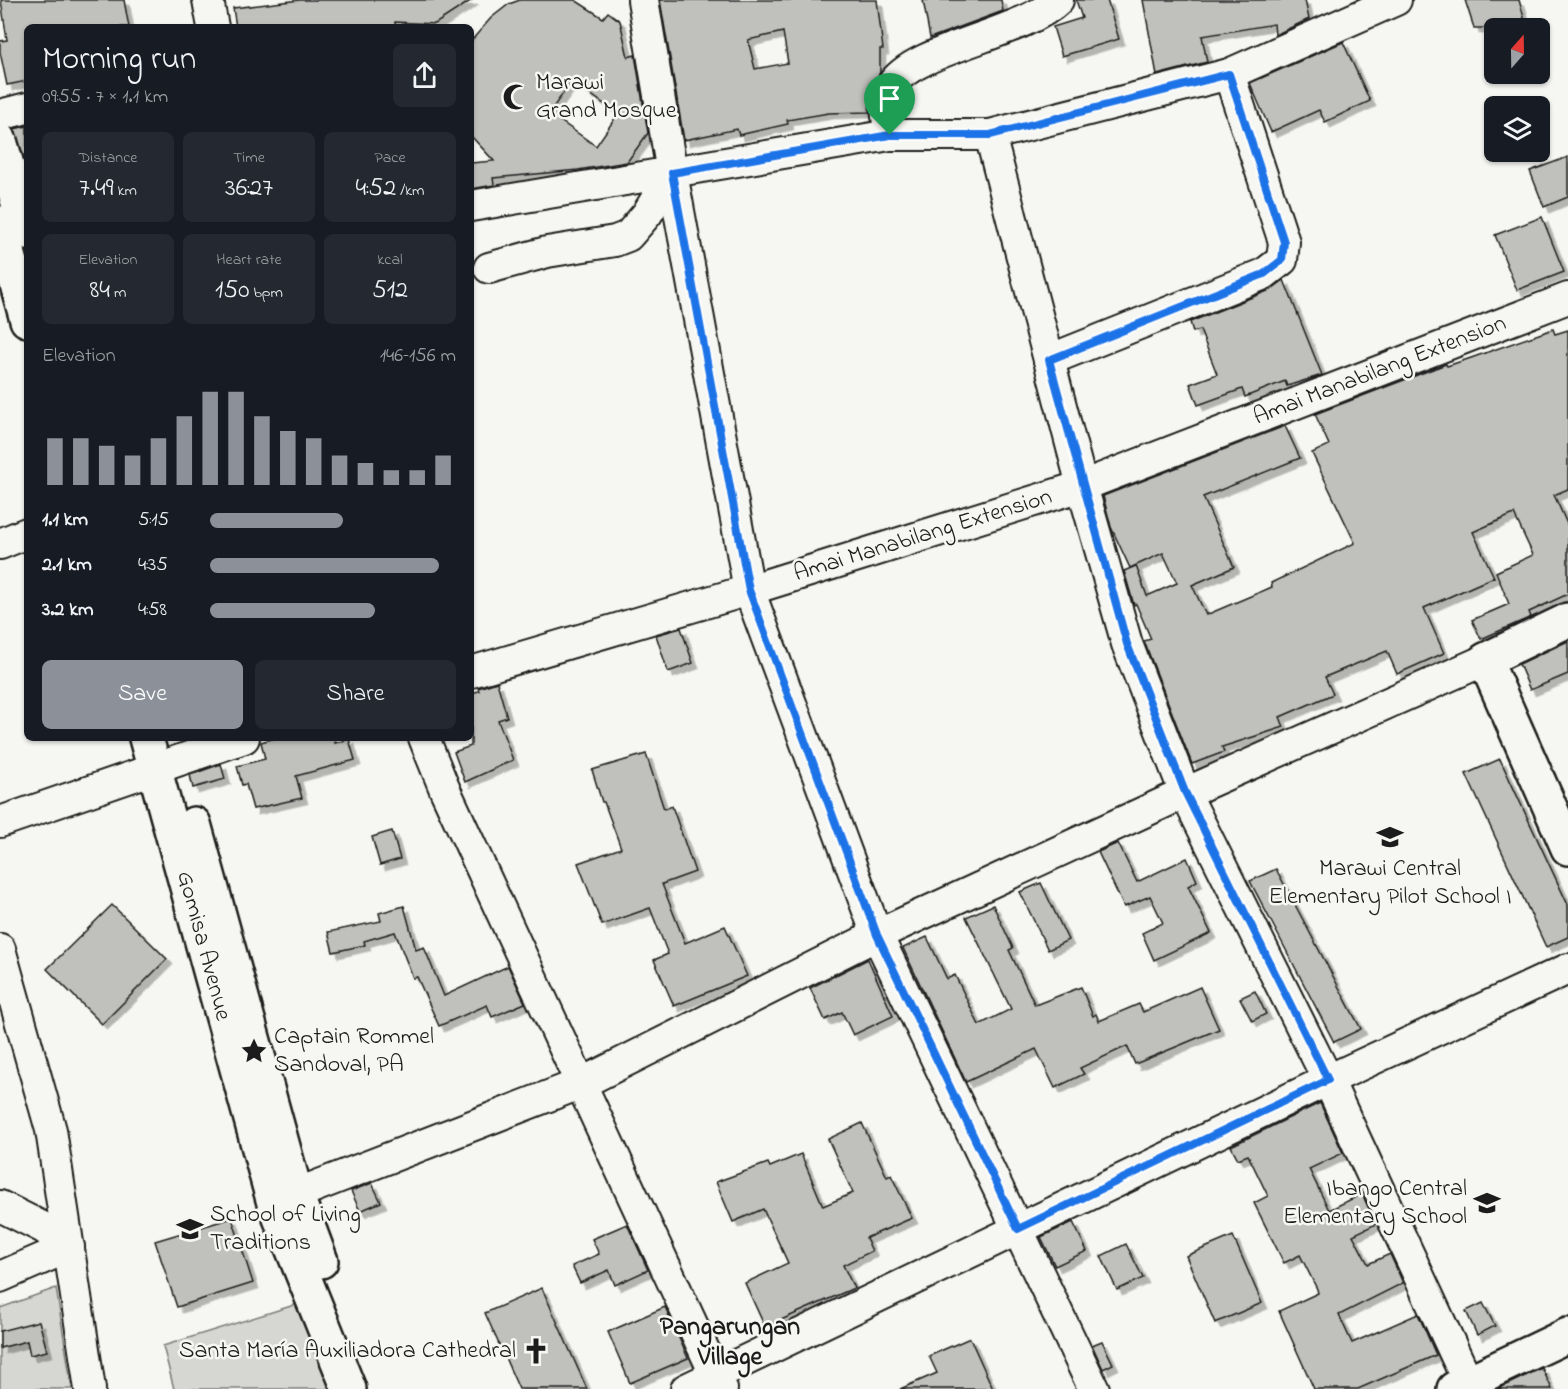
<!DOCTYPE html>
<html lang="en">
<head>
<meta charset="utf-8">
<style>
  body { margin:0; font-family:"Indie Flower",sans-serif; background:#242831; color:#f1f3f6; height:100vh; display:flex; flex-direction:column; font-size:22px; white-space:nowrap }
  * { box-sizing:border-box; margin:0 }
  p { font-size:20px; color:#9ea1a6 }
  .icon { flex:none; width:33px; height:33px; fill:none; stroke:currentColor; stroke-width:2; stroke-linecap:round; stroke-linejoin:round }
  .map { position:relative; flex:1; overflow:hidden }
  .details { position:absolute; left:24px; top:24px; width:450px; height:717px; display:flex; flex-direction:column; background:#171b24; border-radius:9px; box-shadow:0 2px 4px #0004 }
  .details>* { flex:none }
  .needle { width:39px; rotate:20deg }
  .fabs { position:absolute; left:1484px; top:18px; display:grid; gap:12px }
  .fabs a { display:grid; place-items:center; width:66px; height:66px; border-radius:9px; background:#171b24; box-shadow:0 2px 4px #0004; font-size:30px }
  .pin { position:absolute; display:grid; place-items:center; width:51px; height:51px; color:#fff; margin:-62px -26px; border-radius:50% 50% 50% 0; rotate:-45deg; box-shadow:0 0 6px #0007 }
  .pin .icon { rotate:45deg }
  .round { display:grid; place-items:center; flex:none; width:63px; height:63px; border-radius:9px; background:#242831 }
  .headline { display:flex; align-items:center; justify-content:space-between; height:102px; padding:0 18px }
  h1 { font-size:33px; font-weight:600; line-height:45px }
  .metrics { display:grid; grid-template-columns:repeat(3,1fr); gap:9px; height:102px; padding:6px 18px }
  .metrics div { display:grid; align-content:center; border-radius:9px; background:#242831; text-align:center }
  .metrics b { font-size:26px; font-weight:600 }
  .metrics small { font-size:16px; font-weight:400 }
  .metrics p { font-size:16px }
  .chart { height:168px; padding:12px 18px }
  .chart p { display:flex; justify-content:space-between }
  .chart svg { width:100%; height:108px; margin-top:6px; stroke:#8c9099; stroke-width:6 }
  .primary-button { display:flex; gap:12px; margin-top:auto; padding:12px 18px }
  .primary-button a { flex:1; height:69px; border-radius:9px; background:#8c9099; color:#fff; font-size:24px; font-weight:600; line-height:69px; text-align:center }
  .primary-button a+a { background:#242831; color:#f1f3f6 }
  ul { padding:0 18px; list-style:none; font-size:20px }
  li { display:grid; grid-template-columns:96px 72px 1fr; align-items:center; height:45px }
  li i { height:15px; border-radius:8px; background:#8c9099 }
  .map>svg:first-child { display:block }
</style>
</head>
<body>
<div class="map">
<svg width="1568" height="1389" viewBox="0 0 1568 1389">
  <defs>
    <filter id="shadow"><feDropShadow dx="5.5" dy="5.5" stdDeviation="0" flood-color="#0004"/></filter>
  </defs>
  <rect width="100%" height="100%" fill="#f6f6f2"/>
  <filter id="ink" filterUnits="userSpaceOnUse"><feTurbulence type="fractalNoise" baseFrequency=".0167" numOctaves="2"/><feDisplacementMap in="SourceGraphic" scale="12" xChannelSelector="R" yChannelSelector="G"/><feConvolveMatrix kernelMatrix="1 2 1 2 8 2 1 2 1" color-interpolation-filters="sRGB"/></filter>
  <g filter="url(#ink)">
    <g fill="#d6d6d2" stroke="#797977" stroke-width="1.5">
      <polygon points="56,1288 72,1389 0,1389 0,1308"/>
      <polygon points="304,1302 340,1389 174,1389 163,1346"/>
    </g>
    <g fill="#c0c0bd" stroke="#1c1c1c" stroke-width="1.5" fill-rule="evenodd" filter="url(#shadow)">
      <polygon points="1,0 124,0 129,27 27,27 27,81 7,85 0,52 0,41 7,40"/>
      <polygon points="300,0 472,0 435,24 395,22 395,27 236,27 233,8"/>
      <path d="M520,0H575L603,18L608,12L620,21L628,57L635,55L648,133L627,162L578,170L493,178L494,185L471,189V163L494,161L471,136V41L491,18L509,4ZM572,81L618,114L596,146L549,113Z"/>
      <path d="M660,0H877L883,49H880V72L871,92L869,112L829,113L787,120L788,124L739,135L737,129L684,140ZM783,32L788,63L755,69L748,40Z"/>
      <polygon points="923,0 1001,0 1003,11 930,38"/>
      <polygon points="1076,0 1107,0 1119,39 1062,56 1053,27 1082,18"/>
      <polygon points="1143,0 1305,0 1309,19 1275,35 1274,24 1202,36 1207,62 1157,75"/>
      <polygon points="1465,0 1519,0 1527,28 1474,28"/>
      <polygon points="1343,42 1370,101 1325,122 1319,110 1271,132 1250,83"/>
      <polygon points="27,126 27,166 14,129"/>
      <polygon points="1568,157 1568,197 1544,207 1530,171"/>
      <polygon points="1542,217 1564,272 1517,290 1495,235"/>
      <polygon points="1284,280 1322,375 1287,386 1285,381 1245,397 1242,389 1198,405 1190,384 1217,374 1200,330 1193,332 1190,322 1270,290"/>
      <polygon points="1553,329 1555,334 1568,330 1568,489 1554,495 1568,526 1568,594 1529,612 1531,617 1481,639 1472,620 1509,604 1496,572 1533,555 1514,514 1473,532 1494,577 1424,608 1444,653 1397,674 1387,651 1325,677 1333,694 1280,717 1284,727 1222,747 1224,752 1192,764 1144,641 1151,639 1136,604 1134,605 1124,571 1136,566 1147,596 1177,583 1163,553 1130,568 1111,527 1103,496 1285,426 1300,458 1203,497 1234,567 1192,585 1206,615 1272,587 1271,583 1355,543 1312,453 1329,445 1315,414 1446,364 1447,366 1471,358"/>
      <polygon points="681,628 693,663 668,672 656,635"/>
      <polygon points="1568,641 1568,674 1530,690 1519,664"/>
      <polygon points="497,682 507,717 498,720 513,760 465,782 454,752 471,746 471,693 479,691 478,688"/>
      <polygon points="275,738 334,738 335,743 349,739 355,760 296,776 302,798 253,809 246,784 242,785 237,766 265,759 261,742"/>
      <polygon points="646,754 664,809 672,806 695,872 662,884 685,943 725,926 747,976 674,1006 654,960 668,954 650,908 602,925 578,863 621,848 604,802 602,802 592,770"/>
      <polygon points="1500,759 1568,905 1568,937 1546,947 1466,774"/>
      <polygon points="221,764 225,779 193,788 190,775"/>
      <polygon points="392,831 400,859 380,865 372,837"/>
      <polygon points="1118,843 1137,882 1187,858 1197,881 1188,886 1211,933 1154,960 1142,933 1163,923 1150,896 1124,907 1098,852"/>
      <polygon points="1276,869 1361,1029 1334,1042 1250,881"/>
      <polygon points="1041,883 1068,940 1048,950 1020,892"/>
      <polygon points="112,905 167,959 102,1024 47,969"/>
      <polygon points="993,905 1013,948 1009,950 1035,1005 1081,987 1093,1016 1096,1014 1099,1021 1139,1004 1143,1012 1200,987 1219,1029 1135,1064 1127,1046 1080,1068 1084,1074 1055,1088 1036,1049 966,1082 903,948 927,937 947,979 955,975 979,1025 1011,1009 966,917"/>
      <polygon points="404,906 416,950 424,947 444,996 508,966 525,1003 492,1017 487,1005 439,1026 417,977 413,978 395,932 364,941 365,945 333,952 328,932 381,921 379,913"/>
      <polygon points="868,959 893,1016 853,1035 842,1012 825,1020 810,988"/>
      <polygon points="1255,991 1266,1014 1252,1021 1240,998"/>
      <polygon points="1320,1103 1343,1153 1309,1169 1329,1210 1362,1194 1376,1224 1353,1235 1368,1264 1390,1254 1403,1283 1339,1315 1352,1343 1418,1314 1436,1355 1358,1389 1314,1389 1279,1311 1318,1293 1317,1289 1300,1255 1284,1263 1254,1203 1268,1196 1248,1155 1238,1159 1231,1146"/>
      <polygon points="862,1123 887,1177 891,1175 912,1218 866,1238 872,1251 843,1265 854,1288 765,1327 745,1283 788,1263 763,1209 733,1222 716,1182 768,1163 770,1167 801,1154 823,1206 853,1193 828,1139"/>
      <polygon points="372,1183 381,1202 360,1211 351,1191"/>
      <polygon points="232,1218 253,1283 177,1307 155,1241"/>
      <polygon points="1073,1222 1087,1251 1055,1266 1041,1237"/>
      <polygon points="627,1224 648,1270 615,1285 609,1270 580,1283 572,1266 599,1254 592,1239"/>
      <polygon points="1233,1236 1262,1303 1215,1323 1186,1256"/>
      <polygon points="1126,1244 1143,1278 1117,1290 1101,1256"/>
      <polygon points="542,1288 587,1389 519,1389 485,1313"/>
      <polygon points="1483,1303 1495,1326 1477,1335 1466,1311"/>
      <polygon points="665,1307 688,1358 630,1383 608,1332"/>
      <polygon points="39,1321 47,1351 30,1355 27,1341 0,1348 0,1331"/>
      <polygon points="970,1338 993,1389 900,1389 937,1373 929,1356"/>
      <polygon points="1102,1341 1113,1364 1103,1369 1092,1345"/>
      <polygon points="1542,1368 1552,1389 1498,1389 1500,1388"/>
    </g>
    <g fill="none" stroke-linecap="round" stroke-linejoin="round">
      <g stroke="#1c1c1c" stroke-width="34">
        <g id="minor">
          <polyline points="208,0 213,27"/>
          <polyline points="643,0 672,173 749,590 877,935 1094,1389"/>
          <polyline points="0,115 27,108"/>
          <path d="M890,135C887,118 883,101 892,85C913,49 1023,34 1058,0"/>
          <polyline points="990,135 1082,486 1127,644 1185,793 1328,1080 1468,1382"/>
          <polyline points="471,206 890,135 990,135 1229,74 1396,0"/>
          <polyline points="489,268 547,252 615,241 628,236 647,214 672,173"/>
          <polyline points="1049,360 1264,274 1282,260 1284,242 1229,74"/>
          <polyline points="0,544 27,533"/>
          <polyline points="471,672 749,590 1082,486 1568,298"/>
          <polyline points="424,738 445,790 722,1389"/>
          <polyline points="0,822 244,738"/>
          <polyline points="0,949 51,1130 90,1389"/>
          <polyline points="296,1194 582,1083 877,935 1185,793 1485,660"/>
          <polyline points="0,1206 44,1228 69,1247 0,1277"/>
          <polyline points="686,1389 1328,1080 1568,969"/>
        </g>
      </g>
      <g stroke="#1c1c1c" stroke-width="38">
        <g id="major">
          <polyline points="0,141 27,233"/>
          <polyline points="0,223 27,320"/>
          <polyline points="1568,620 1485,660 1568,848"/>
          <polyline points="146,738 274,1203 349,1389"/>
          <polyline points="194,824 296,1194 321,1261"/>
          <polyline points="1454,1389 1568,1335"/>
        </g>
      </g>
      <use href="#minor" stroke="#f6f6f2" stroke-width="30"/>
      <use href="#major" stroke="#f6f6f2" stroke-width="33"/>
    </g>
  </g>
  <g fill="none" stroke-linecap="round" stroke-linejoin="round" filter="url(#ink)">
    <g stroke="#fff" stroke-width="12">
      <polygon id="route" points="1229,74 1284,242 1282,260 1264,274 1049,360 1127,644 1185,792 1328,1080 1018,1229 877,935 749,590 672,173 890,135 990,135"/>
    </g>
    <use href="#route" stroke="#1a73e8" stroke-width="8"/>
  </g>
  <defs>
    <g id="mosque-bare" transform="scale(2.07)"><path d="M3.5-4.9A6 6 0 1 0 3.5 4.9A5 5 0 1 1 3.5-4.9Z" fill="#1c1c1c" stroke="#f6f6f2" stroke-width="2.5" paint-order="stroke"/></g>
    <g id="school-bare" transform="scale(2.07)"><path d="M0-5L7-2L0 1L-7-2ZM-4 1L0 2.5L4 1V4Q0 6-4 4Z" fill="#1c1c1c" stroke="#f6f6f2" stroke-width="2.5" paint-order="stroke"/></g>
    <g id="sight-bare" transform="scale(2.07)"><path d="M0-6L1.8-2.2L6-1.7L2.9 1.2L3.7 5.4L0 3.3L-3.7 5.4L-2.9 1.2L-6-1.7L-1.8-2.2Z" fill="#1c1c1c" stroke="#f6f6f2" stroke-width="2.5" paint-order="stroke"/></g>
    <g id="church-bare" transform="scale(2.07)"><path d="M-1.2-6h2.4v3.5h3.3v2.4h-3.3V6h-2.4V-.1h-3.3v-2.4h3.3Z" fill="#1c1c1c" stroke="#f6f6f2" stroke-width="2.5" paint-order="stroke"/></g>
  </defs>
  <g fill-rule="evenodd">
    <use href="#mosque-bare" x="516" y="97"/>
    <use href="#school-bare" x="1390" y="837"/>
    <use href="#sight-bare" x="254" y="1051"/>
    <use href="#school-bare" x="1487" y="1203"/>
    <use href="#school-bare" x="190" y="1229"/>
    <use href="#church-bare" x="536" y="1351"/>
  </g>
  <g text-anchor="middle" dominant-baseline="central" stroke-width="5" stroke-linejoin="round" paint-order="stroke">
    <g font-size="24" fill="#1c1c1c" stroke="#f6f6f2" text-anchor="start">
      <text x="536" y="83">Marawi<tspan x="536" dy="28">Grand Mosque</tspan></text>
      <text x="1390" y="869" text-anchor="middle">Marawi Central<tspan x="1390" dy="28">Elementary Pilot School I</tspan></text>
      <text x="274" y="1037">Captain Rommel<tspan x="274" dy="28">Sandoval, PA</tspan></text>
      <text x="1467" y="1189" text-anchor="end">Ibango Central<tspan x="1467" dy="28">Elementary School</tspan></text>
      <text x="210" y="1215">School of Living<tspan x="210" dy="28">Traditions</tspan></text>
      <text x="516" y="1351" text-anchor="end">Santa María Auxiliadora Cathedral</text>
    </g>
    <g font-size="24" fill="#1c1c1c" stroke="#f6f6f2">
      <text transform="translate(1380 371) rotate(-21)">Amai Manabilang Extension</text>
      <text transform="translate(923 536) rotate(-17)">Amai Manabilang Extension</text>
      <text transform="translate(203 946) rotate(75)">Gomisa Avenue</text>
    </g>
    <g font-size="26" font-weight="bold" fill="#1c1c1c" stroke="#f6f6f2">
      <text x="730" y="1328">Pangarungan<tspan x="730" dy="30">Village</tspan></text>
    </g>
  </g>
</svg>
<div class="fabs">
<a><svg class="needle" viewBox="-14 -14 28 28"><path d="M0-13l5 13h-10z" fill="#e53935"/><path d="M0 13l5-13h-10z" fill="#9ea1a6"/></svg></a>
<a><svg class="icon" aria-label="layers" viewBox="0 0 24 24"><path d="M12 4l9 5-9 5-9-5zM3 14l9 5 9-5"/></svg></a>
</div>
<div class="pin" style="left:890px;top:135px;background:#1e9e55"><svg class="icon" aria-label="arrive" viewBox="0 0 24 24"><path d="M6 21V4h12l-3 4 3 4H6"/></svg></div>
<section class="details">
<div class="headline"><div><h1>Morning run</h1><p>09:55 · 7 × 1.1 km</p></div><a class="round"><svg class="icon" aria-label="share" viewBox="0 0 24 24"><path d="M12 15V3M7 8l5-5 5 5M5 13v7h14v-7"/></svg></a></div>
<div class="metrics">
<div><p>Distance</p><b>7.49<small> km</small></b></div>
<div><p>Time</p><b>36:27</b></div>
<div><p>Pace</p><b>4:52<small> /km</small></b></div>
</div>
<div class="metrics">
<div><p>Elevation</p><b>84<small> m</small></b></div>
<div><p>Heart rate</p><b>150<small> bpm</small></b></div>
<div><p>kcal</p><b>512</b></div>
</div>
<div class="chart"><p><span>Elevation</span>146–156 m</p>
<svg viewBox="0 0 160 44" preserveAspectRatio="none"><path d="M5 44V25M15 44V25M25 44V28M35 44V32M45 44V25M55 44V16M65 44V6M75 44V6M85 44V16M95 44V22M105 44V25M115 44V32M125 44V35M135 44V38M145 44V38M155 44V32"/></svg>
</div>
<ul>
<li><b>1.1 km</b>5:15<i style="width:54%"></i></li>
<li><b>2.1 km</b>4:35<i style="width:93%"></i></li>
<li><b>3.2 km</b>4:58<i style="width:67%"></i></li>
</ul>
<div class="primary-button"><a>Save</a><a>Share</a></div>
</section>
</div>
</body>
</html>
